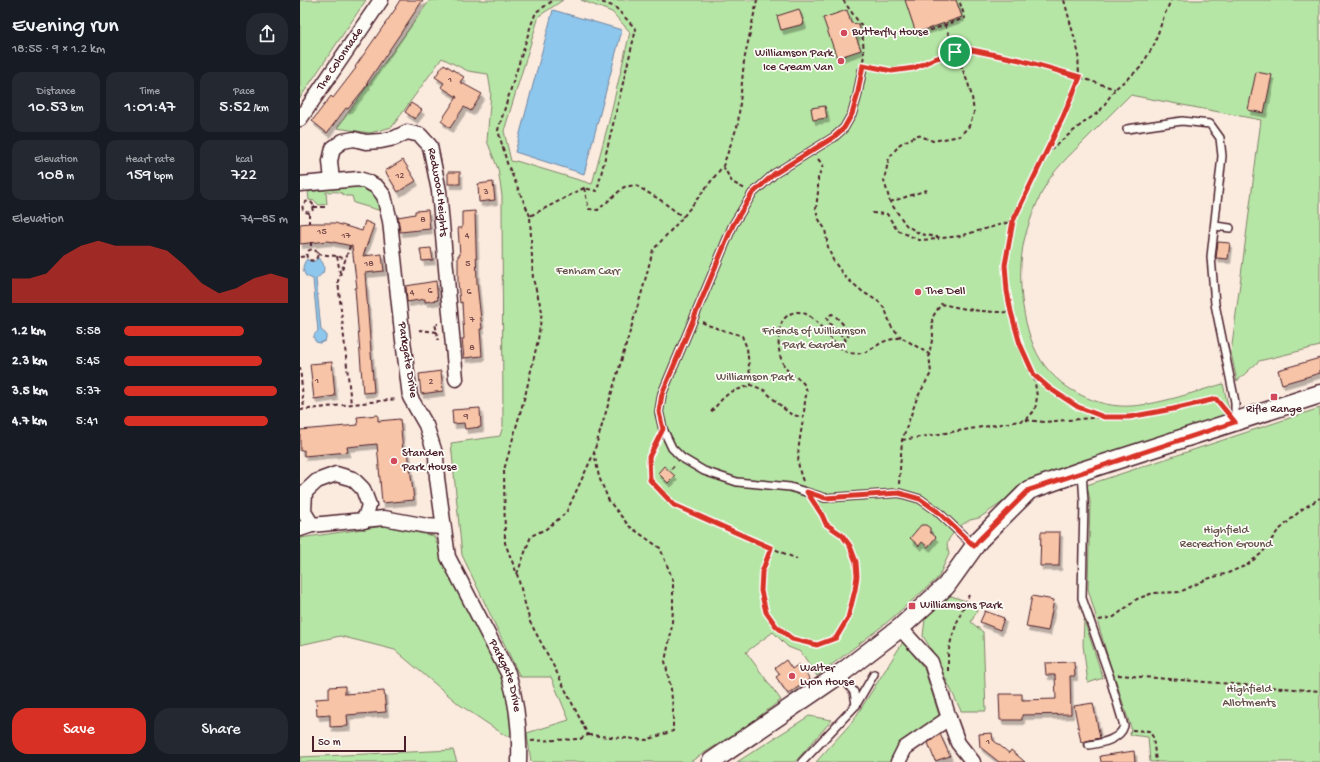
<!DOCTYPE html>
<html lang="en">
<head>
<meta charset="utf-8">
<style>
  body { margin:0; font-family:"Gochi Hand",sans-serif; background:#242831; color:#f1f3f6; height:100vh; display:flex; flex-direction:column; font-size:15px; white-space:nowrap }
  * { box-sizing:border-box; margin:0 }
  p { font-size:13px; color:#9ea1a6 }
  .icon { flex:none; width:22px; height:22px; fill:none; stroke:currentColor; stroke-width:2; stroke-linecap:round; stroke-linejoin:round }
  .map { position:relative; flex:1; overflow:hidden }
  .side { display:flex; flex-direction:column; background:#171b24; width:300px }
  .side>* { flex:none }
  .scale { position:absolute; left:12px; bottom:10px; width:94px; box-sizing:border-box; padding-left:4px; border:2px solid #4a1f2b; border-top:0; font-size:11px; line-height:14px; white-space:nowrap; color:#4a1f2b; -webkit-text-stroke:3px #fdfcf7; paint-order:stroke }
  .pin { position:absolute; display:grid; place-items:center; width:34px; height:34px; color:#fff; margin:-17px; border:2px solid #fff; border-radius:50%; box-shadow:0 1px 4px #0007 }
  .round { display:grid; place-items:center; flex:none; width:42px; height:42px; border-radius:16px; background:#242831 }
  .head { display:flex; align-items:center; justify-content:space-between; height:68px; padding:0 12px }
  h1 { font-size:22px; font-weight:600; line-height:30px }
  .metrics { display:grid; grid-template-columns:repeat(3,1fr); gap:6px; height:68px; padding:4px 12px }
  .metrics div { display:grid; align-content:center; border-radius:10px; background:#242831; text-align:center }
  .metrics b { font-size:17px; font-weight:600 }
  .metrics small { font-size:11px; font-weight:400 }
  .metrics p { font-size:11px }
  .chart { height:112px; padding:8px 12px }
  .chart p { display:flex; justify-content:space-between }
  .chart svg { width:100%; height:72px; margin-top:4px; fill:#d93025; opacity:.7 }
  .cta { display:flex; gap:8px; margin-top:auto; padding:8px 12px }
  .cta a { flex:1; height:46px; border-radius:16px; background:#d93025; color:#fff; font-size:16px; font-weight:600; line-height:46px; text-align:center }
  .cta a+a { background:#242831; color:#f1f3f6 }
  ul { padding:0 12px; list-style:none; font-size:13px }
  li { display:grid; grid-template-columns:64px 48px 1fr; align-items:center; height:30px }
  li i { height:10px; border-radius:5px; background:#d93025 }
  main { display:flex; flex:1; min-height:0 }
  .map>svg:first-child { display:block }
</style>
</head>
<body>
<main>
<section class="side">
<div class="head"><div><h1>Evening run</h1><p>18:55 · 9 × 1.2 km</p></div><a class="round"><svg class="icon" aria-label="share" viewBox="0 0 24 24"><path d="M12 15V3M7 8l5-5 5 5M5 13v7h14v-7"/></svg></a></div>
<div class="metrics">
<div><p>Distance</p><b>10.53<small> km</small></b></div>
<div><p>Time</p><b>1:01:47</b></div>
<div><p>Pace</p><b>5:52<small> /km</small></b></div>
</div>
<div class="metrics">
<div><p>Elevation</p><b>108<small> m</small></b></div>
<div><p>Heart rate</p><b>159<small> bpm</small></b></div>
<div><p>kcal</p><b>722</b></div>
</div>
<div class="chart"><p><span>Elevation</span>74–85 m</p>
<svg viewBox="0 0 160 44" preserveAspectRatio="none"><path d="M0 44V29L10 29L20 26L30 15L40 9L50 6L60 9L70 9L80 9L90 12L100 21L110 32L120 38L130 35L140 29L150 26L160 29V44z"/></svg>
</div>
<ul>
<li><b>1.2 km</b>5:58<i style="width:73%"></i></li>
<li><b>2.3 km</b>5:45<i style="width:84%"></i></li>
<li><b>3.5 km</b>5:37<i style="width:93%"></i></li>
<li><b>4.7 km</b>5:41<i style="width:88%"></i></li>
</ul>
<div class="cta"><a>Save</a><a>Share</a></div>
</section>
<div class="map">
<svg width="1020" height="762" viewBox="0 0 1020 762">
  <defs>
    <filter id="shadow"><feDropShadow dx="2.5" dy="4.5" stdDeviation="0" flood-color="#0004"/></filter>
  </defs>
  <rect width="100%" height="100%" fill="#fbebdf"/>
  <filter id="ink" filterUnits="userSpaceOnUse"><feTurbulence type="fractalNoise" baseFrequency=".025" numOctaves="2"/><feDisplacementMap in="SourceGraphic" scale="8" xChannelSelector="R" yChannelSelector="G"/><feConvolveMatrix kernelMatrix="1 2 1 2 8 2 1 2 1" color-interpolation-filters="sRGB"/></filter>
  <g filter="url(#ink)">
    <g fill="#b6e6a6" stroke="#808268">
      <polygon points="0,0 66,0 0,98"/>
      <path d="M130,0H263L239,16L204,131L211,161L215,162L216,161L292,184L309,121L330,32L312,12L281,0H1020V346L959,361L937,381L931,353L961,120L830,95C815,110 800,125 785,140C769,156 753,170 743,190C735,207 728,224 724,241C716,277 722,336 745,366C751,374 759,381 767,387C782,397 801,405 820,406C851,408 893,392 923,384L930,414L819,449L742,476L679,518L670,520L663,524L656,529L649,539L647,544L649,554L638,578L585,624L517,676L501,652L488,647L473,632L446,652L481,700L445,727L390,762H231L227,733L269,720L251,677H220L162,555L151,443L200,436L203,426L202,196L198,169L187,141L191,92L188,74L168,71L142,58L92,127L70,133L37,128Z"/>
      <path d="M53,186C68,187 78,196 82,210H78L54,203L52,196H45C40,190 33,192 26,192L27,204L19,205L15,201L9,200L8,192Z"/>
      <polygon points="1020,408 1020,762 850,762 848,737 830,735 831,727 829,722 814,675 811,668 788,589 790,501 787,485"/>
      <polygon points="84,526 134,536 149,575 207,685 213,736 206,736 160,705 95,650 40,636 0,645 0,538"/>
      <polygon points="648,595 675,604 677,611 671,622 683,632 686,711 661,711 634,654 623,636 625,619"/>
      <polygon points="784,620 803,678 788,683 783,645"/>
      <polygon points="603,642 624,668 640,718 593,762 516,762 553,721"/>
      <polygon points="509,716 532,720 495,762 437,762"/>
      <polygon points="153,750 157,762 0,762 0,757"/>
    </g>
    <g fill="#8dc7ed" stroke="#72849f">
      <polygon points="253,10 322,30 284,174 215,152"/>
      <path d="M18,258C24,262 25,267 23,273L16,279L21,330L26,334V338L25,341L20,343L16,342C12,337 14,334 18,331L13,279L6,276C2,270 2,265 7,259C11,263 15,262 18,258Z"/>
    </g>
    <g fill="#f7c4a7" stroke="#4a1f2b" filter="url(#shadow)">
      <polygon points="100,0 123,0 67,83 68,84 48,109 46,108 27,133 12,121 31,96 33,98 56,68 55,67 96,8 95,8"/>
      <polygon points="605,0 656,0 662,17 616,33"/>
      <polygon points="499,9 504,24 481,30 477,16"/>
      <polygon points="547,10 551,23 558,24 560,28 560,32 556,37 561,50 537,58 523,18"/>
      <polygon points="144,64 164,77 160,82 182,94 171,111 164,107 150,128 141,121 157,97 141,87 144,83 135,77"/>
      <polygon points="956,72 972,75 964,113 948,110"/>
      <polygon points="111,103 122,110 115,119 105,112"/>
      <polygon points="525,106 527,118 513,120 511,108"/>
      <polygon points="103,160 116,181 98,192 85,171"/>
      <rect x="148" y="172" width="12" height="12"/>
      <polygon points="193,182 195,200 179,202 178,184"/>
      <polygon points="128,210 130,229 100,232 98,217 115,214 115,211"/>
      <polygon points="175,211 177,283 182,329 180,329 182,356 164,358 162,339 164,339 162,302 160,303 158,283 158,255 160,255 158,228 162,228 162,212"/>
      <polygon points="65,221 74,225 63,256 82,254 84,271 65,273 74,392 63,393 55,288 57,288 52,246 28,241 0,244 0,224 9,223 35,223 62,231"/>
      <polygon points="918,242 930,243 928,259 916,258"/>
      <polygon points="131,248 133,260 122,261 120,249"/>
      <polygon points="136,281 138,300 125,302 125,299 107,302 106,286"/>
      <polygon points="1020,358 1020,373 982,384 978,370"/>
      <polygon points="32,362 35,396 14,399 10,364"/>
      <polygon points="141,371 143,391 121,394 119,374"/>
      <polygon points="180,408 181,427 165,429 164,423 153,424 152,410"/>
      <polygon points="78,415 78,421 100,419 103,451 108,451 114,500 82,503 77,444 47,447 48,452 4,456 4,450 0,451 0,430 58,425 57,417"/>
      <polygon points="364,466 375,476 368,483 358,473"/>
      <polygon points="621,525 626,525 630,528 630,532 636,537 628,547 622,542 619,546 610,538"/>
      <polygon points="741,532 760,532 759,566 740,566"/>
      <polygon points="732,596 754,600 748,631 726,627"/>
      <polygon points="685,611 704,618 700,630 680,622"/>
      <polygon points="486,660 492,669 499,664 510,679 488,694 476,677 480,674 475,668"/>
      <polygon points="774,662 775,676 770,676 771,714 722,715 722,720 700,720 699,694 722,694 722,700 756,699 755,675 746,675 745,663"/>
      <polygon points="45,686 45,694 84,691 86,712 47,715 48,726 30,727 30,715 17,716 16,699 29,698 29,687"/>
      <polygon points="793,703 800,738 781,742 774,706"/>
      <polygon points="692,733 693,740 709,753 711,750 725,762 699,762 680,747 679,734"/>
      <polygon points="640,734 650,756 635,761 628,743"/>
      <polygon points="834,751 835,762 801,762 800,756"/>
    </g>
    <g fill="none" stroke-linecap="round" stroke-linejoin="round">
      <g stroke="#4a1f2b" stroke-width="10">
        <g id="service">
          <polyline points="562,71 557,97 552,114 544,128 534,137 474,174 452,194 433,225 362,394 359,412 363,429 372,448 382,458 404,471 437,482 490,487 525,498 599,493 620,499 637,511 674,546"/>
          <polyline points="827,129 882,121 910,124 920,138 922,156 911,257 915,304 935,402 935,422"/>
          <polyline points="915,226 930,228"/>
          <path d="M782,472L784,502L782,598L809,675L824,726C820,740 801,743 789,745"/>
          <polyline points="540,674 554,692 556,705"/>
          <polyline points="502,762 556,705 574,674"/>
        </g>
      </g>
      <g stroke="#4a1f2b" stroke-width="17">
        <g id="minor">
          <path id="s1" d="M0,119L81,0"/>
          <path id="s2" d="M32,181L30,161L33,148L43,141L54,139L66,142L81,141L95,138L107,132L120,135L130,146L139,191L156,379"/>
          <path id="s3" d="M0,184L59,179L68,182L77,187L84,196L90,221L102,332L110,397L126,425L136,456L137,478L148,557L208,673C217,701 220,734 219,762"/>
          <polyline points="12,525 4,512 5,492 17,481 36,474 53,479 63,489 69,505 64,521"/>
          <polyline points="0,529 12,525 84,518 127,526 143,527"/>
          <polyline points="600,628 631,662 649,718 658,743 673,762"/>
          <polyline points="598,762 605,748 649,718"/>
        </g>
      </g>
      <g stroke="#4a1f2b" stroke-width="21">
        <polyline id="tertiary" points="411,762 540,674 600,628 646,586 679,540 729,490 782,471 1020,394"/>
      </g>
      <g stroke="#4a1f2b" stroke-width="2" stroke-dasharray="4 3" stroke-linecap="butt">
        <polyline points="543,0 562,27 564,54 563,62"/>
        <polyline points="645,25 668,83 672,97 674,113 669,126 660,136 633,141 618,135 600,144 589,158 584,180 590,202 606,225 620,234 642,238 660,236 713,221"/>
        <polyline points="617,35 665,18 659,0"/>
        <polyline points="570,67 591,71 614,68 634,59 655,53 672,51 720,60 779,77 815,89"/>
        <polyline points="745,154 782,124 800,111 815,89 840,68 854,45 864,16 871,0"/>
        <polyline points="518,159 523,165 518,178 518,192 516,209 518,218 525,229 528,247 533,260 545,277 563,292 579,302 585,309 591,326 601,337"/>
        <polyline points="423,166 432,182 445,189"/>
        <polyline points="284,188 289,209 298,210 324,187 335,185 359,199 383,217"/>
        <circle cx="8" cy="207" r="5.5"/>
        <polyline points="590,202 627,190"/>
        <polyline points="14,207 28,207"/>
        <polyline points="9,213 9,223"/>
        <polyline points="572,213 587,214 597,230 619,240 639,239"/>
        <polyline points="230,216 207,163 198,130 231,25 236,12 254,0"/>
        <polyline points="11,242 11,249"/>
        <polyline points="50,246 38,281 51,404"/>
        <circle cx="12" cy="255" r="5.5"/>
        <polyline points="18,254 37,256 46,259"/>
        <polyline points="37,256 40,273"/>
        <polyline points="0,257 7,256"/>
        <path d="M402,322C415,329 428,331 442,336L447,348L451,385L464,390L483,408L492,415L504,417"/>
        <polyline points="119,330 137,332 135,324 138,324"/>
        <polyline points="137,332 138,339 139,339"/>
        <path d="M539,348C549,336 553,335 541,322C538,319 536,316 532,314L528,316L527,318L528,322L546,340"/>
        <polyline points="0,367 4,409"/>
        <polyline points="735,376 749,389 777,407 805,417 829,417 873,409 916,399 926,409"/>
        <polyline points="0,410 97,399"/>
        <polyline points="411,412 424,397 431,392 451,385"/>
        <polyline points="726,420 744,422 803,417"/>
        <polyline points="358,439 349,457 350,480 374,505 497,559"/>
        <polyline points="602,440 726,420 735,410 737,397 734,375 720,344 711,312 707,291 705,265 713,221 763,117 779,77 778,51 764,0"/>
        <polyline points="371,469 376,464"/>
        <path d="M503,481C494,460 500,441 503,419C505,408 504,403 507,391C506,389 505,385 503,383C498,377 489,374 485,367C477,355 477,335 482,322C483,319 487,316 490,314C514,302 529,348 550,353C566,356 571,348 583,342C589,339 596,339 601,337L629,354"/>
        <path d="M599,484L602,440L617,398L631,373L629,354L633,336L632,318L641,304C664,309 687,313 711,312"/>
        <polyline points="471,548 462,572 461,591 466,612 476,626 492,639 517,645 536,638 548,618 555,590 557,576 556,563 550,546 542,535 526,524 522,515 516,506"/>
        <polyline points="217,574 231,536 246,529 266,513 294,453"/>
        <polyline points="799,620 814,617 837,599 853,593 880,592 907,579 928,573 947,565 962,553 977,532 1001,510 1020,498"/>
        <path d="M648,671C648,666 648,661 648,655C651,635 660,614 669,595"/>
        <polyline points="818,675 1020,691"/>
        <polyline points="832,730 849,731 853,737 856,762"/>
        <polyline points="288,735 346,740 373,731 373,710 371,689 365,661 371,633 373,610 373,580 360,548 329,526 309,501 299,477 294,452 343,288 353,250 383,217 423,166 438,124 444,61 457,0"/>
        <polyline points="231,741 280,739 288,735 251,661 230,622 217,574 205,543 204,470 226,392 238,340 242,311 233,279 230,216 284,188 297,191 336,29 315,7 296,0"/>
      </g>
      <use href="#service" stroke="#fdfcf7" stroke-width="7"/>
      <use href="#minor" stroke="#fdfcf7" stroke-width="14"/>
      <use href="#tertiary" stroke="#fdfcf7" stroke-width="18"/>
    </g>
  </g>
  <g fill="none" stroke-linecap="round" stroke-linejoin="round" filter="url(#ink)">
    <g stroke="#fff" stroke-width="8">
      <polygon id="route" points="672,50 720,60 780,77 763,117 713,221 705,265 707,291 711,312 720,344 734,375 749,388 778,407 804,417 829,417 873,409 916,399 935,422 729,490 679,540 674,546 637,511 620,499 599,493 525,498 507,492 522,515 526,524 542,535 550,546 556,562 557,576 555,590 548,618 536,638 517,645 492,639 476,626 466,612 461,591 462,572 471,548 374,505 350,480 349,457 363,429 359,412 362,394 433,225 452,194 474,174 534,137 544,128 552,114 557,97 563,65 592,71 614,68 634,59 655,52"/>
    </g>
    <use href="#route" stroke="#d93025" stroke-width="5"/>
  </g>
  <g fill="#d1495b" stroke="#fdfcf7" stroke-width="1.5">
    <circle cx="544" cy="33" r="4"/>
    <circle cx="541" cy="61" r="4"/>
    <circle cx="618" cy="292" r="4"/>
    <rect x="970" y="393" width="8" height="8" rx="2"/>
    <circle cx="94" cy="461" r="4"/>
    <rect x="608" y="602" width="8" height="8" rx="2"/>
    <circle cx="492" cy="676" r="4"/>
  </g>
  <g text-anchor="middle" dominant-baseline="central" stroke-width="3.5" stroke-linejoin="round" paint-order="stroke">
    <g font-size="10" fill="#75484a">
      <text x="150" y="80">1</text>
      <text x="100" y="176">12</text>
      <text x="186" y="192">3</text>
      <text x="123" y="220">8</text>
      <text x="22" y="232">15</text>
      <text x="46" y="236">17</text>
      <text x="167" y="236">4</text>
      <text x="69" y="264">18</text>
      <text x="168" y="264">5</text>
      <text x="130" y="291">6</text>
      <text x="169" y="292">6</text>
      <text x="112" y="293">4</text>
      <text x="172" y="320">7</text>
      <text x="172" y="348">8</text>
      <text x="17" y="381">1</text>
      <text x="131" y="382">2</text>
      <text x="166" y="417">9</text>
      <text x="688" y="742">1</text>
    </g>
    <g font-size="12" fill="#4a1f2b" stroke="#fdfcf7" text-anchor="start">
      <text x="552" y="33">Butterfly House</text>
      <text x="533" y="54" text-anchor="end">Williamson Park<tspan x="533" dy="14">Ice Cream Van</tspan></text>
      <text x="626" y="292">The Dell</text>
      <text x="974" y="410" text-anchor="middle">Rifle Range</text>
      <text x="102" y="454">Standen<tspan x="102" dy="14">Park House</tspan></text>
      <text x="620" y="606">Williamsons Park</text>
      <text x="500" y="669">Walter<tspan x="500" dy="14">Lyon House</tspan></text>
    </g>
    <g font-size="12" fill="#4a1f2b" stroke="#fdfcf7">
      <text stroke="none"><textPath href="#s1" startOffset="72">The Colonnade</textPath></text>
      <text stroke="none"><textPath href="#s2" startOffset="187">Redwood Heights</textPath></text>
      <text transform="translate(107 360) rotate(81)">Parkgate Drive</text>
      <text stroke="none"><textPath href="#s3" startOffset="592">Parkgate Drive</textPath></text>
    </g>
    <g font-size="12" fill="#65514a" stroke="#fdfcf7">
      <text x="288" y="272">Fenham Carr</text>
      <text x="514" y="332">Friends of Williamson<tspan x="514" dy="14">Park Garden</tspan></text>
      <text x="455" y="378">Williamson Park</text>
      <text x="926" y="531">Highfield<tspan x="926" dy="14">Recreation Ground</tspan></text>
      <text x="949" y="690">Highfield<tspan x="949" dy="14">Allotments</tspan></text>
    </g>
  </g>
</svg>
<div class="scale">50 m</div>
<div class="pin" style="left:655px;top:52px;background:#1e9e55"><svg class="icon" aria-label="arrive" viewBox="0 0 24 24"><path d="M6 21V4h12l-3 4 3 4H6"/></svg></div>
</div>
</main>
</body>
</html>
